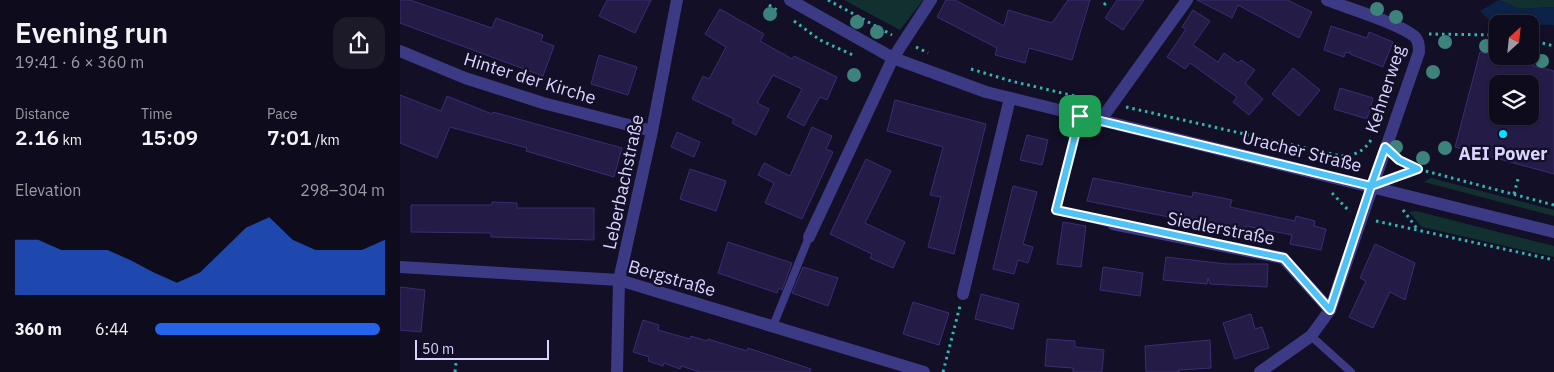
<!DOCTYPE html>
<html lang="en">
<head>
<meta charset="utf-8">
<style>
  body { margin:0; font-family:"IBM Plex Sans",sans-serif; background:#1c1929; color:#f1f3f6; height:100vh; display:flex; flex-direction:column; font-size:19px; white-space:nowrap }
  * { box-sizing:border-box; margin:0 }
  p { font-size:16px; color:#9b9ba3 }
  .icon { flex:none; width:28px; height:28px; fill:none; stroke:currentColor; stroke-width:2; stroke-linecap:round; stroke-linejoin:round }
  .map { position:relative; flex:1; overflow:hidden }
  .side { display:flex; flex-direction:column; background:#0e0b1c; width:400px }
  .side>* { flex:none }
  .needle { width:32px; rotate:27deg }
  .buttons { position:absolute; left:1089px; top:15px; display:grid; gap:10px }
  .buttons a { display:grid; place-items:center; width:50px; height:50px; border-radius:10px; background:#0e0b1c; box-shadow:0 1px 4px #0004,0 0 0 1px #2e2b3b; font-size:25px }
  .scale { position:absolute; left:15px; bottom:12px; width:134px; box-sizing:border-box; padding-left:5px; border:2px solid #d9d4ff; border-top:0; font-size:14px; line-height:18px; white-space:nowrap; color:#d9d4ff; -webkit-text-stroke:4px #130f26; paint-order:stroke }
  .pin { position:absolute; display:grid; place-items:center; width:42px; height:42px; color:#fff; margin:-21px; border-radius:10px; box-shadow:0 2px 8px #0006 }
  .round { display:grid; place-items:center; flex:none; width:52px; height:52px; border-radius:15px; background:#1c1929 }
  .summary { display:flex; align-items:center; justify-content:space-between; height:85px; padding:0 15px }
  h1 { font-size:28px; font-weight:600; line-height:38px }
  .metrics { display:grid; grid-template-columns:repeat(3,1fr); gap:8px; height:85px; padding:5px 15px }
  .metrics div { display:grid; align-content:center }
  .metrics b { font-size:21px; font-weight:600 }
  .metrics small { font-size:14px; font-weight:400 }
  .metrics p { font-size:14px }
  .chart { height:140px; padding:10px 15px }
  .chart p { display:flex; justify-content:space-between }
  .chart svg { width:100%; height:90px; margin-top:5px; fill:#2563eb; opacity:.7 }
  ul { padding:0 15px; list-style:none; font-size:16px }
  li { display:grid; grid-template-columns:80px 60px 1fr; align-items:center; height:38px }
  li i { height:12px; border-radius:6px; background:#2563eb }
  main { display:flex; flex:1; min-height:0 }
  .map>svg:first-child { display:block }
</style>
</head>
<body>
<main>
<section class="side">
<div class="summary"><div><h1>Evening run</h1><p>19:41 · 6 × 360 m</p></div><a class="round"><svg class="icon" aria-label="share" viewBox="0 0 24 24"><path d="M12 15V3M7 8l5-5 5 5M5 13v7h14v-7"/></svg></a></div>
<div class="metrics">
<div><p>Distance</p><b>2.16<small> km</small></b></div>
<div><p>Time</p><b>15:09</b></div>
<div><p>Pace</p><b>7:01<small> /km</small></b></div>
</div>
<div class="chart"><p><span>Elevation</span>298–304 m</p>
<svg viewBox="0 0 160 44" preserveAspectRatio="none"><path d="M0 44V17L10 17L20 22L30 22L40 22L50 27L60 33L70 38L80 33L90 22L100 11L110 6L120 17L130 22L140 22L150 22L160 17V44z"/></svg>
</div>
<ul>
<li><b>360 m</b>6:44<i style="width:98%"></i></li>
</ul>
</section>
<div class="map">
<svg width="1154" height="372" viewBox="0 0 1154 372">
  <rect width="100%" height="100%" fill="#130f26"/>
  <g fill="#12302f">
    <polygon points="444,0 523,0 500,30"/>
    <polygon points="1099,0 1154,0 1154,7 1119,9"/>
    <polygon points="1031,178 1154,210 1154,216 1024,182"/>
    <polygon points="1016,211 1154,246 1154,257 1022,227 1009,212"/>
  </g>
  <polygon fill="#0c2248" points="1099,0 1119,9 1154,7 1154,25 1099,24 1091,22 1080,11"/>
  <g fill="#241b47" stroke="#3b2d73" fill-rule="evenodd">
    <polygon points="0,0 10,0 92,28 96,18 143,35 141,41 154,46 143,76 0,23"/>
    <polygon points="207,0 251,0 235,33 199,16"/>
    <polygon points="546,0 555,0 604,26 608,10 652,23 668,0 690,0 672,60 629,48 625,63 595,55 597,48 537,17"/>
    <polygon points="717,0 744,0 723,30 705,18"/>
    <polygon points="797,0 887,0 912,12 899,38 838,5 832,18"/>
    <polygon points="320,9 364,34 360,41 392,59 394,56 437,77 427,100 420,97 404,126 387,117 402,89 373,75 357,103 369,109 356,135 332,123 334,119 292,99 303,76 309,79 326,47 305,34"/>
    <polygon points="793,10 810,21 793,45 818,62 824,53 838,63 841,60 855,70 845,83 863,99 849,115 833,102 837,97 790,63 785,69 767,57 786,29 782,27"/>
    <polygon points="931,26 967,38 969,32 993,42 983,67 950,54 950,52 945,53 944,57 924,50"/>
    <path d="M1080,52L1154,71V174L1055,147ZM1098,84H1130V116H1098Z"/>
    <polygon points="199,55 237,67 228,95 191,84"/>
    <polygon points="893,68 920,90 899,116 872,94"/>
    <polygon points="940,88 973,98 967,119 934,109"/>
    <polygon points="0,95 41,111 47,96 92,114 93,112 222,148 214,177 126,151 127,148 50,127 37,158 0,143"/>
    <polygon points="495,100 586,124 554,254 528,247 541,197 530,195 543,147 487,131"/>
    <polygon points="412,127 432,136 426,149 433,152 402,219 365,203 374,183 358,175 364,163 390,176"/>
    <polygon points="277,132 300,142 294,157 271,147"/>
    <polygon points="627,135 648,140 642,165 620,160"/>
    <polygon points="466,159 491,171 465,223 505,242 493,268 470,258 472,254 430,234"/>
    <polygon points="290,169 326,181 316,211 280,199"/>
    <polygon points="693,178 792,197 793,192 832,200 830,207 895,221 896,216 915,221 914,226 926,229 921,250 890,244 892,235 846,226 844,234 804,226 805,224 687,201"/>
    <polygon points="613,186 637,192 623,244 633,247 628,263 618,260 614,274 593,269"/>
    <polygon points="92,202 117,203 117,208 194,208 194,240 91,237 91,233 11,232 11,205 92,205"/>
    <polygon points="663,222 686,226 681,267 657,264"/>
    <polygon points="328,242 392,263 382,290 379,288 377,293 318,273"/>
    <polygon points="975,244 1015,263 1005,300 990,292 973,328 949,317 966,281 960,278"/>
    <polygon points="766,257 827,264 868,264 867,287 810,284 808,278 807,284 763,280"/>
    <polygon points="403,267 438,278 428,306 392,293"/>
    <polygon points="703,267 743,273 740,296 700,290"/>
    <polygon points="0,287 25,290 21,332 0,330"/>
    <polygon points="581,294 619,304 613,329 575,319"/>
    <polygon points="513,302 549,313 539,345 503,334"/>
    <polygon points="851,314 855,329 862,327 869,348 835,359 823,323"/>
    <polygon points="243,320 259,325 258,330 290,339 291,336 307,341 308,339 347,351 348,348 411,369 410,372 300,372 281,366 280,369 264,363 263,366 248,361 249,357 233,352"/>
    <polygon points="647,339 675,341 675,347 704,350 702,372 673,372 673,368 645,366"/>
    <polygon points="810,340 811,368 779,370 779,372 746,372 745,346"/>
  </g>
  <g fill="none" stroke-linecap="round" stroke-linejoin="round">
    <g stroke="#2fb8b0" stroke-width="3" stroke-dasharray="2.5 4" stroke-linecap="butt">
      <polyline points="428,0 492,35"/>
      <polyline points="369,5 378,11"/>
      <polyline points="704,5 708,0"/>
      <polyline points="394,21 420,40 455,56"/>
      <polyline points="1029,34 1098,35"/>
      <polyline points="1130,40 1154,46"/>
      <polyline points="516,47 528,53"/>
      <polyline points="571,69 611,81 696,101"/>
      <path d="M726,107L941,156C955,155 963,152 971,140"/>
      <polyline points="998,159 1017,169"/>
      <polyline points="995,177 1018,169 1154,205"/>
      <polyline points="932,193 950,212"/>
      <polyline points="1114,194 1118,179"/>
      <polyline points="1003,210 1018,230"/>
      <polyline points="976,221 1154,260"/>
      <polyline points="55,372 56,363"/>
      <polyline points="543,372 560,306"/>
    </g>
    <g stroke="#3d3a85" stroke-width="8">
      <polyline points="680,116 656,210 713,224"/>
      <polyline points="373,326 409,237"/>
      <polyline points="911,336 951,372"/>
    </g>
    <g stroke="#3d3a85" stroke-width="12">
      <polyline points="0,51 65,78 143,103 252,131"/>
      <polyline points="700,121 787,0"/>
      <polyline points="713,224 883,258 930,310"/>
      <polyline points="409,237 493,58 531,0"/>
      <polyline points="0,267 219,280 524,372"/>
      <polyline points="563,294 610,98"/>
      <polyline points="217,372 219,280 252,131 277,0"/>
      <path d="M860,372L911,336L930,310L1019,52C1019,47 1019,41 1015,37C1002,24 947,8 927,0"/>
    </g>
    <polyline stroke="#3d3a85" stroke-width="12" points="390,0 493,58 586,92 1154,232"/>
  </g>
  <g fill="#3d827b">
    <circle cx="977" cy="9" r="7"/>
    <circle cx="370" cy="14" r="7"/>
    <circle cx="996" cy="17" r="7"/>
    <circle cx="457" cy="22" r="7"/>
    <circle cx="477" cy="32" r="7"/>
    <circle cx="1045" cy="42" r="7"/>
    <circle cx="1086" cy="46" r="7"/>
    <circle cx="1142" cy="61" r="7"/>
    <circle cx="1033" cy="72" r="7"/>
    <circle cx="454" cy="75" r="7"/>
    <circle cx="996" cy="147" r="7"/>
    <circle cx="1045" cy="148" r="7"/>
    <circle cx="1023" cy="158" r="7"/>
  </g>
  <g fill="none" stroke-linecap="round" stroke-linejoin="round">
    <g stroke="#fff" stroke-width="10">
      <polyline id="route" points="680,116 971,186 985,147 999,160 1018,169 971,186 930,310 884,258 656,210 680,116"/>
    </g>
    <use href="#route" stroke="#4fc3f7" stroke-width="6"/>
  </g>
  <circle fill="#00e5ff" stroke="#130f26" stroke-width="2" cx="1103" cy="134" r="5"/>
  <g text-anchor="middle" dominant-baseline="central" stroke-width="4.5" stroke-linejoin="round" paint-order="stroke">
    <g font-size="18" fill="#d9d4ff" stroke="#130f26">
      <text transform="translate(130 78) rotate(17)">Hinter der Kirche</text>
      <text transform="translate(985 89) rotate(-72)">Kehnerweg</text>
      <text transform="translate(902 151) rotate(14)">Uracher Straße</text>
      <text transform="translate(223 182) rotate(-78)">Leberbachstraße</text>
      <text transform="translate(821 228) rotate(11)">Siedlerstraße</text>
      <text transform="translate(272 278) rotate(16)">Bergstraße</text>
    </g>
    <g font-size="18" font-weight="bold" fill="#d9d4ff" stroke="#130f26">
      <text x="1103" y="153">AEI Power</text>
    </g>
  </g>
</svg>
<div class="buttons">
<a><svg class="needle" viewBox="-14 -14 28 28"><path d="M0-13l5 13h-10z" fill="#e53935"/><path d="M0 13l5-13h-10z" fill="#9b9ba3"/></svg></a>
<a><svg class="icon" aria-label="layers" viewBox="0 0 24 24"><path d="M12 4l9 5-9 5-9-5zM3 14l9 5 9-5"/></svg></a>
</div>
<div class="scale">50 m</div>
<div class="pin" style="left:680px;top:116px;background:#1e9e55"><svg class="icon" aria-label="arrive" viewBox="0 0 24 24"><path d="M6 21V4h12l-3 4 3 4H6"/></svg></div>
</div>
</main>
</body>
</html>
